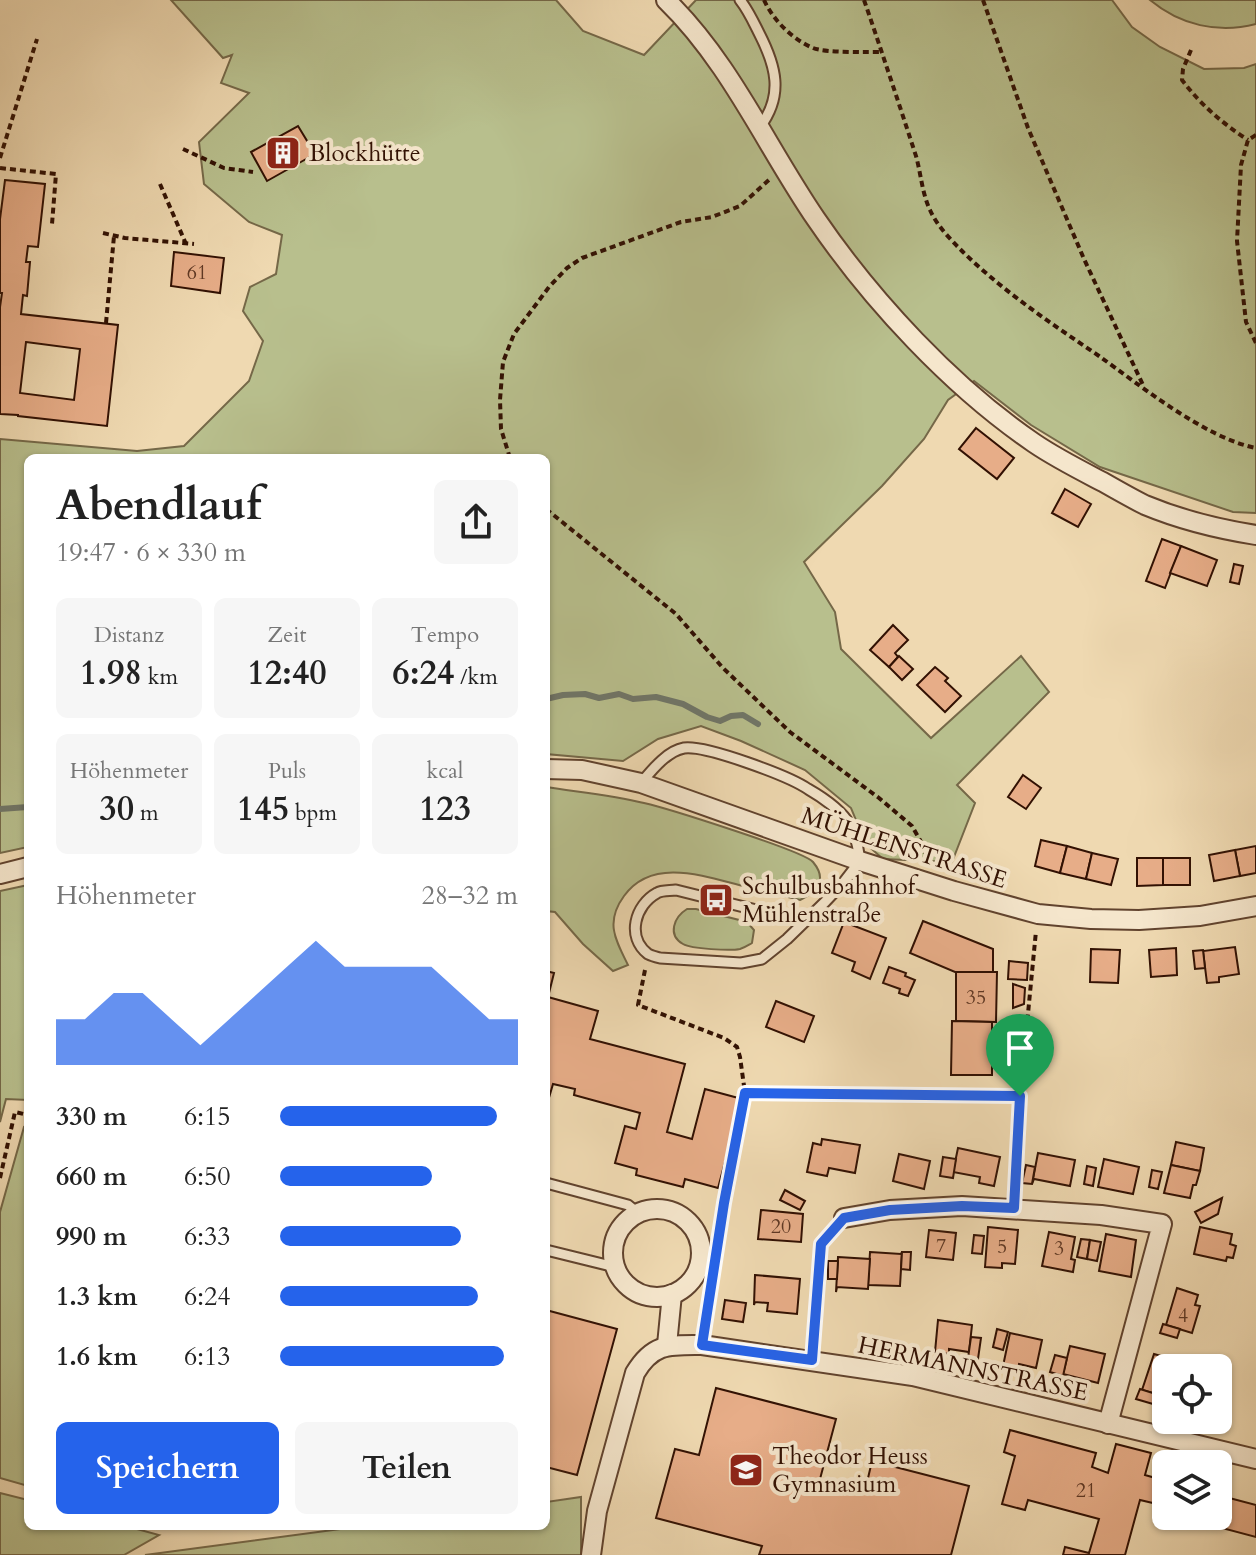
<!DOCTYPE html>
<html lang="de">
<head>
<meta charset="utf-8">
<style>
  body { margin:0; font-family:Cardo,serif; background:#f6f6f6; color:#222; height:100vh; display:flex; flex-direction:column; font-size:30px; white-space:nowrap }
  * { box-sizing:border-box; margin:0 }
  p { font-size:26px; color:#767676 }
  .icon { flex:none; width:44px; height:44px; fill:none; stroke:currentColor; stroke-width:2; stroke-linecap:round; stroke-linejoin:round }
  .map { position:relative; flex:1; overflow:hidden }
  .side { position:absolute; left:24px; top:454px; width:526px; height:1076px; display:flex; flex-direction:column; background:#fff; border-radius:12px; box-shadow:0 2px 6px #0004 }
  .side>* { flex:none }
  .controls { position:absolute; left:1152px; top:1354px; display:grid; gap:16px }
  .controls a { display:grid; place-items:center; width:80px; height:80px; border-radius:12px; background:#fff; box-shadow:0 2px 6px #0004; font-size:40px }
  .pin { position:absolute; display:grid; place-items:center; width:68px; height:68px; color:#fff; margin:-82px -34px; border-radius:50% 50% 50% 0; rotate:-45deg; box-shadow:0 0 8px #0007 }
  .pin .icon { rotate:45deg }
  .round { display:grid; place-items:center; flex:none; width:84px; height:84px; border-radius:12px; background:#f6f6f6 }
  .overview { display:flex; align-items:center; justify-content:space-between; height:136px; padding:0 32px }
  h1 { font-size:44px; font-weight:700; line-height:60px }
  .figures { display:grid; grid-template-columns:repeat(3,1fr); gap:12px; height:136px; padding:8px 32px }
  .figures div { display:grid; align-content:center; border-radius:12px; background:#f6f6f6; text-align:center }
  .figures b { font-size:34px; font-weight:700 }
  .figures small { font-size:22px; font-weight:400 }
  .figures p { font-size:22px }
  .chart { height:224px; padding:16px 32px }
  .chart p { display:flex; justify-content:space-between }
  .chart svg { width:100%; height:144px; margin-top:8px; fill:#2563eb; opacity:.7 }
  .primary-button { display:flex; gap:16px; margin-top:auto; padding:16px 32px }
  .primary-button a { flex:1; height:92px; border-radius:12px; background:#2563eb; color:#fff; font-size:32px; font-weight:700; line-height:92px; text-align:center }
  .primary-button a+a { background:#f6f6f6; color:#222 }
  ul { padding:0 32px; list-style:none; font-size:26px }
  li { display:grid; grid-template-columns:128px 96px 1fr; align-items:center; height:60px }
  li i { height:20px; border-radius:10px; background:#2563eb }
  .map>svg:first-child { display:block }
</style>
</head>
<body>
<div class="map">
<svg width="1256" height="1555" viewBox="0 0 1256 1555">
  <rect width="100%" height="100%" fill="#efd9b1"/>
  <filter id="stains"><feTurbulence type="fractalNoise" baseFrequency=".0025" numOctaves="4"/><feColorMatrix values="0 0 0 0 .2 0 0 0 0 .09 0 0 0 0 .02 0 0 0 .5 -.17"/></filter>
  <radialGradient id="worn" r=".72"><stop offset=".6" stop-color="#630" stop-opacity="0"/><stop offset="1" stop-color="#630" stop-opacity=".3"/></radialGradient>
  <g fill="#b8bf8d" stroke="#756848" stroke-width="2">
    <polygon points="171,0 556,0 583,31 644,55 696,0 1112,0 1132,27 1160,47 1204,69 1244,68 1256,64 1256,513 1233,512 1100,467 1031,425 974,381 948,400 924,439 882,486 804,562 835,612 841,649 931,738 1021,656 1049,692 957,785 975,803 952,862 883,859 866,844 851,808 805,770 741,741 701,726 658,739 623,761 546,754 546,458 28,458 28,847 0,853 0,439 137,451 184,446 249,381 263,341 243,311 250,287 276,274 282,235 249,222 204,184 199,142 249,93 221,83 232,55 223,58"/>
    <path d="M1150,0H1256V24C1218,34 1180,25 1150,0Z"/>
    <path d="M546,787C578,792 612,795 644,803C666,808 804,851 813,862C828,880 817,892 800,900C780,895 759,890 739,885C701,875 651,858 624,896C605,922 615,939 628,965L613,971L583,944L555,912L546,911Z"/>
    <polygon points="28,885 28,1100 6,1099 0,1122 0,891"/>
    <path d="M687,909H696L747,922L754,930L752,943C747,946 746,947 740,949C730,951 692,949 683,944C667,935 674,917 687,909Z"/>
    <polygon points="24,1127 28,1128 28,1486 0,1478 0,1212"/>
    <polygon points="0,1493 28,1500 28,1526 126,1526 159,1535 124,1555 0,1555"/>
    <polygon points="581,1497 581,1555 145,1555 363,1526 546,1526 546,1502"/>
  </g>
  <g fill="none" stroke-linecap="round" stroke-linejoin="round">
    <g stroke="#707668" stroke-width="6">
      <polyline points="546,699 563,695 585,694 599,698 619,694 633,699 656,697 683,704 707,717 720,721 731,716 743,715 758,724"/>
      <polyline points="0,809 28,807"/>
    </g>
  </g>
  <g fill="#e7ad88" stroke="#321103" stroke-width="2" fill-rule="evenodd">
    <polygon points="298,126 315,154 267,181 251,152"/>
    <path d="M5,180L45,184L38,247L28,246L26,262H30L27,296L23,295L21,314L118,325L107,426L18,416V415L0,414V307L2,293H0V219ZM26,342L80,349L74,400L20,393Z"/>
    <polygon points="174,252 224,258 220,293 171,286"/>
    <polygon points="976,428 1014,458 997,479 959,449"/>
    <polygon points="1065,489 1091,504 1078,527 1052,513"/>
    <polygon points="1162,539 1181,546 1165,588 1146,581"/>
    <polygon points="1181,546 1217,560 1207,586 1170,573"/>
    <polygon points="1234,564 1243,566 1239,584 1230,582"/>
    <polygon points="893,625 908,640 895,653 898,657 889,667 870,650"/>
    <polygon points="899,656 913,669 902,680 889,667"/>
    <polygon points="935,667 948,678 945,681 961,696 945,712 917,685"/>
    <polygon points="1023,775 1041,788 1026,809 1008,797"/>
    <polygon points="1041,840 1067,846 1060,873 1035,866"/>
    <polygon points="1067,846 1092,853 1086,879 1060,873"/>
    <polygon points="1256,846 1256,873 1240,876 1235,850"/>
    <polygon points="1235,850 1240,876 1214,881 1209,855"/>
    <polygon points="1092,853 1118,859 1111,885 1086,879"/>
    <polygon points="1137,858 1163,858 1163,885 1137,886"/>
    <rect x="1163" y="858" width="27" height="27"/>
    <polygon points="923,921 993,949 993,972 955,972 910,953"/>
    <polygon points="844,922 886,938 870,979 852,971 855,962 832,953"/>
    <polygon points="1235,947 1239,974 1219,977 1219,982 1207,983 1203,951"/>
    <polygon points="1176,948 1177,975 1151,977 1149,950"/>
    <polygon points="1091,949 1120,950 1118,983 1090,982"/>
    <polygon points="1203,950 1205,968 1195,969 1193,951"/>
    <polygon points="1009,961 1028,963 1027,980 1008,979"/>
    <polygon points="889,967 906,973 905,976 915,980 908,996 899,993 900,989 883,983"/>
    <polygon points="546,971 554,973 548,997 598,1011 590,1039 685,1064 667,1132 692,1139 705,1089 742,1099 718,1188 685,1179 683,1187 636,1175 637,1169 615,1163 625,1126 636,1129 640,1113 574,1095 575,1089 553,1084 546,1108"/>
    <polygon points="956,972 997,972 996,1022 956,1021"/>
    <polygon points="1013,984 1025,988 1024,1004 1013,1008"/>
    <polygon points="776,1001 814,1016 804,1042 766,1027"/>
    <polygon points="952,1021 992,1022 992,1075 951,1075"/>
    <polygon points="822,1139 860,1145 855,1173 829,1168 827,1176 807,1172 813,1143 821,1145"/>
    <polygon points="1176,1142 1204,1148 1200,1171 1171,1165"/>
    <polygon points="958,1148 1000,1157 994,1186 979,1183 980,1177 953,1172"/>
    <polygon points="1038,1153 1075,1160 1070,1186 1034,1179 1032,1184"/>
    <polygon points="899,1154 930,1161 924,1189 893,1181"/>
    <polygon points="943,1157 956,1159 953,1178 940,1176"/>
    <polygon points="1104,1159 1139,1167 1133,1194 1098,1187"/>
    <polygon points="1026,1165 1035,1167 1032,1184 1022,1183"/>
    <polygon points="1171,1165 1200,1171 1196,1185 1193,1185 1190,1198 1164,1193"/>
    <polygon points="1087,1166 1096,1168 1093,1186 1084,1184"/>
    <polygon points="1152,1170 1162,1172 1158,1189 1149,1187"/>
    <polygon points="785,1190 805,1201 800,1210 780,1200"/>
    <polygon points="1222,1198 1218,1214 1201,1223 1195,1212"/>
    <polygon points="761,1210 803,1214 801,1242 758,1239"/>
    <polygon points="988,1227 1018,1230 1015,1264 1002,1263 1002,1268 985,1267"/>
    <polygon points="1200,1227 1232,1234 1230,1244 1236,1246 1233,1258 1227,1257 1226,1261 1194,1254"/>
    <polygon points="929,1230 956,1233 953,1260 926,1257"/>
    <polygon points="1049,1232 1075,1237 1071,1259 1075,1260 1073,1272 1042,1266"/>
    <polygon points="1106,1234 1136,1240 1131,1277 1099,1271"/>
    <polygon points="974,1235 984,1236 982,1254 972,1253"/>
    <polygon points="1081,1239 1090,1240 1087,1259 1077,1257"/>
    <polygon points="1090,1240 1101,1242 1097,1261 1087,1259"/>
    <polygon points="870,1252 901,1254 902,1252 900,1286 868,1285"/>
    <polygon points="902,1252 911,1252 910,1270 901,1269"/>
    <polygon points="838,1257 870,1259 868,1289 837,1287 836,1292"/>
    <polygon points="828,1261 838,1261 837,1279 828,1279"/>
    <polygon points="755,1275 800,1279 797,1314 767,1311 768,1303 755,1302 754,1305"/>
    <polygon points="1177,1288 1198,1295 1195,1305 1200,1306 1192,1333 1166,1325"/>
    <polygon points="725,1300 746,1303 743,1322 722,1319"/>
    <polygon points="546,1310 617,1329 577,1475 546,1467"/>
    <polygon points="938,1320 972,1325 969,1352 949,1349 949,1354 935,1352"/>
    <polygon points="1163,1324 1180,1329 1177,1338 1160,1333"/>
    <polygon points="997,1329 1008,1332 1003,1350 993,1347"/>
    <polygon points="1010,1333 1042,1340 1036,1368 1019,1364 1018,1369 1003,1366"/>
    <polygon points="971,1337 981,1338 978,1359 968,1358"/>
    <polygon points="1070,1346 1105,1354 1098,1383 1063,1374"/>
    <polygon points="1154,1354 1175,1360 1173,1368 1166,1368 1166,1397 1142,1390"/>
    <polygon points="1055,1355 1067,1358 1063,1376 1050,1372"/>
    <polygon points="716,1388 836,1419 820,1479 865,1491 872,1461 969,1486 951,1555 759,1555 762,1546 656,1518 675,1449 699,1455"/>
    <polygon points="1140,1389 1156,1394 1153,1404 1136,1399"/>
    <polygon points="1010,1430 1096,1453 1092,1467 1108,1473 1116,1444 1151,1453 1145,1475 1166,1481 1166,1513 1155,1510 1157,1504 1140,1500 1125,1555 1063,1555 1065,1547 1089,1553 1099,1519 1028,1500 1025,1510 1002,1504 1015,1456 1004,1452"/>
    <polygon points="1218,1495 1256,1505 1256,1537 1177,1516 1218,1516"/>
  </g>
  <g fill="none" stroke-linecap="round" stroke-linejoin="round">
    <g stroke="#61432e" stroke-width="13">
      <g id="service">
        <path d="M740,0C748,10 753,21 759,33C776,66 784,95 760,127"/>
        <path d="M641,783C652,770 667,751 684,748C706,745 789,776 808,789C822,797 842,811 850,825C857,836 858,849 860,861L843,883L826,901L787,939L762,959L741,963L660,958C656,957 652,956 648,954C626,937 635,905 657,893C662,890 670,891 676,890L804,922"/>
        <polyline points="546,1183 628,1205 638,1213"/>
        <polyline points="546,1250 615,1267"/>
      </g>
    </g>
    <g stroke="#61432e" stroke-width="22">
      <g id="minor">
        <path d="M666,0C730,62 766,146 816,219C872,301 952,387 1034,443C1056,458 1080,470 1103,482C1117,490 1131,498 1145,505C1181,520 1218,529 1256,535"/>
        <polyline points="546,769 582,770 641,783 860,861 954,891 1038,914 1091,919 1139,920 1200,916 1256,906"/>
        <polyline points="0,874 28,867"/>
        <circle cx="657" cy="1253" r="44"/>
        <polyline points="844,1218 890,1210 962,1206 1101,1215 1162,1224 1108,1424"/>
        <polyline points="667,1345 672,1294"/>
        <path d="M591,1555L597,1511L635,1373C653,1343 669,1345 702,1345L913,1376L1256,1459"/>
      </g>
    </g>
    <g stroke="#321103" stroke-width="4" stroke-dasharray="6 4" stroke-linecap="butt">
      <path d="M764,0C773,20 792,39 813,48C826,53 866,52 882,52"/>
      <path d="M864,0C882,52 899,104 916,156C921,174 922,193 930,210C937,226 951,240 963,252C1004,292 1052,324 1099,356C1141,386 1205,438 1256,448"/>
      <polyline points="983,0 1028,128 1084,259 1143,385"/>
      <path d="M1191,50L1183,69L1182,80C1201,105 1222,123 1248,140"/>
      <polyline points="1256,135 1248,140 1241,165 1237,241 1246,322 1256,343"/>
      <polyline points="183,149 224,168 253,172"/>
      <polyline points="0,158 37,39"/>
      <polyline points="0,168 56,174 52,224"/>
      <polyline points="160,184 186,244"/>
      <polyline points="103,233 125,238 194,244"/>
      <polyline points="106,323 114,236"/>
      <polyline points="510,458 501,429 500,400 503,362 514,334 549,287 567,268 582,258 681,222 712,217 740,206 770,179"/>
      <polyline points="546,509 676,614 723,668 790,732 879,798 912,826 924,847 927,861"/>
      <polyline points="645,970 638,1005 724,1038 737,1047 740,1057 745,1093 724,1203 705,1326"/>
      <polyline points="745,1093 1020,1096"/>
      <polyline points="0,1178 15,1112 28,1115"/>
      <polyline points="1015,1190 1020,1096 1036,931"/>
      <polyline points="814,1341 821,1244 833,1231"/>
    </g>
    <use href="#service" stroke="#f5e6cc" stroke-width="9"/>
    <use href="#minor" stroke="#f5e6cc" stroke-width="18"/>
  </g>
  <g fill="none" stroke-linecap="round" stroke-linejoin="round">
    <g stroke="#fff" stroke-width="16">
      <polygon id="route" points="745,1093 1020,1096 1014,1208 962,1206 890,1210 844,1218 821,1244 812,1360 702,1345 724,1203"/>
    </g>
    <use href="#route" stroke="#2563eb" stroke-width="10"/>
  </g>
  <defs>
    <g id="building-square" transform="scale(1.8)"><rect x="-9" y="-9" width="18" height="18" rx="4" fill="#8f2418" stroke="#f5e6cc"/><path d="M-4-6H4V6H1V3H-1V6H-4ZM-2.5-4.3h1.7v1.8h-1.7ZM.8-4.3h1.7v1.8H.8ZM-2.5-1h1.7V.8h-1.7ZM.8-1h1.7V.8H.8Z" fill="#fff"/></g>
    <g id="bus-square" transform="scale(1.8)"><rect x="-9" y="-9" width="18" height="18" rx="4" fill="#8f2418" stroke="#f5e6cc"/><path d="M-5-6H5V4H4V6H2V4H-2V6H-4V4H-5ZM-3.5-4V0h7V-4ZM-3.5 1.2v1.5H-2V1.2ZM2 1.2v1.5H3.5V1.2Z" fill="#fff"/></g>
    <g id="university-square" transform="scale(1.8)"><rect x="-9" y="-9" width="18" height="18" rx="4" fill="#8f2418" stroke="#f5e6cc"/><path d="M0-5L7-2L0 1L-7-2ZM-4 1L0 2.5L4 1V4Q0 6-4 4Z" fill="#fff"/></g>
  </defs>
  <g fill-rule="evenodd">
    <use href="#building-square" x="283" y="153"/>
    <use href="#bus-square" x="716" y="900"/>
    <use href="#university-square" x="746" y="1470"/>
  </g>
  <g text-anchor="middle" dominant-baseline="central" stroke-width="8" stroke-linejoin="round" paint-order="stroke">
    <g font-size="20" fill="#5f3824">
      <text x="197" y="272">61</text>
      <text x="976" y="997">35</text>
      <text x="781" y="1226">20</text>
      <text x="941" y="1245">7</text>
      <text x="1002" y="1246">5</text>
      <text x="1059" y="1248">3</text>
      <text x="1183" y="1315">4</text>
      <text x="1086" y="1490">21</text>
    </g>
    <g font-size="24" fill="#321103" stroke="#f5e6cc" text-anchor="start">
      <text x="309" y="153">Blockhütte</text>
      <text x="742" y="886">Schulbusbahnhof<tspan x="742" dy="28">Mühlenstraße</tspan></text>
      <text x="772" y="1456">Theodor Heuss<tspan x="772" dy="28">Gymnasium</tspan></text>
    </g>
    <g font-size="24" fill="#321103" stroke="#f5e6cc">
      <text transform="translate(904 848) rotate(18)">MÜHLENSTRASSE</text>
      <text transform="translate(973 1369) rotate(12)">HERMANNSTRASSE</text>
    </g>
  </g>
  <rect width="100%" height="100%" filter="url(#stains)"/>
  <rect width="100%" height="100%" fill="url(#worn)"/>
</svg>
<div class="controls">
<a><svg class="icon" aria-label="locate" viewBox="0 0 24 24"><circle cx="12" cy="12" r="6"/><path d="M12 2v4M12 18v4M2 12h4M18 12h4"/></svg></a>
<a><svg class="icon" aria-label="layers" viewBox="0 0 24 24"><path d="M12 4l9 5-9 5-9-5zM3 14l9 5 9-5"/></svg></a>
</div>
<div class="pin" style="left:1020px;top:1096px;background:#1e9e55"><svg class="icon" aria-label="arrive" viewBox="0 0 24 24"><path d="M6 21V4h12l-3 4 3 4H6"/></svg></div>
<section class="side">
<div class="overview"><div><h1>Abendlauf</h1><p>19:47 · 6 × 330 m</p></div><a class="round"><svg class="icon" aria-label="share" viewBox="0 0 24 24"><path d="M12 15V3M7 8l5-5 5 5M5 13v7h14v-7"/></svg></a></div>
<div class="figures">
<div><p>Distanz</p><b>1.98<small> km</small></b></div>
<div><p>Zeit</p><b>12:40</b></div>
<div><p>Tempo</p><b>6:24<small> /km</small></b></div>
</div>
<div class="figures">
<div><p>Höhenmeter</p><b>30<small> m</small></b></div>
<div><p>Puls</p><b>145<small> bpm</small></b></div>
<div><p>kcal</p><b>123</b></div>
</div>
<div class="chart"><p><span>Höhenmeter</span>28–32 m</p>
<svg viewBox="0 0 160 44" preserveAspectRatio="none"><path d="M0 44V30L10 30L20 22L30 22L40 30L50 38L60 30L70 22L80 14L90 6L100 14L110 14L120 14L130 14L140 22L150 30L160 30V44z"/></svg>
</div>
<ul>
<li><b>330 m</b>6:15<i style="width:91%"></i></li>
<li><b>660 m</b>6:50<i style="width:64%"></i></li>
<li><b>990 m</b>6:33<i style="width:76%"></i></li>
<li><b>1.3 km</b>6:24<i style="width:83%"></i></li>
<li><b>1.6 km</b>6:13<i style="width:94%"></i></li>
</ul>
<div class="primary-button"><a>Speichern</a><a>Teilen</a></div>
</section>
</div>
</body>
</html>
